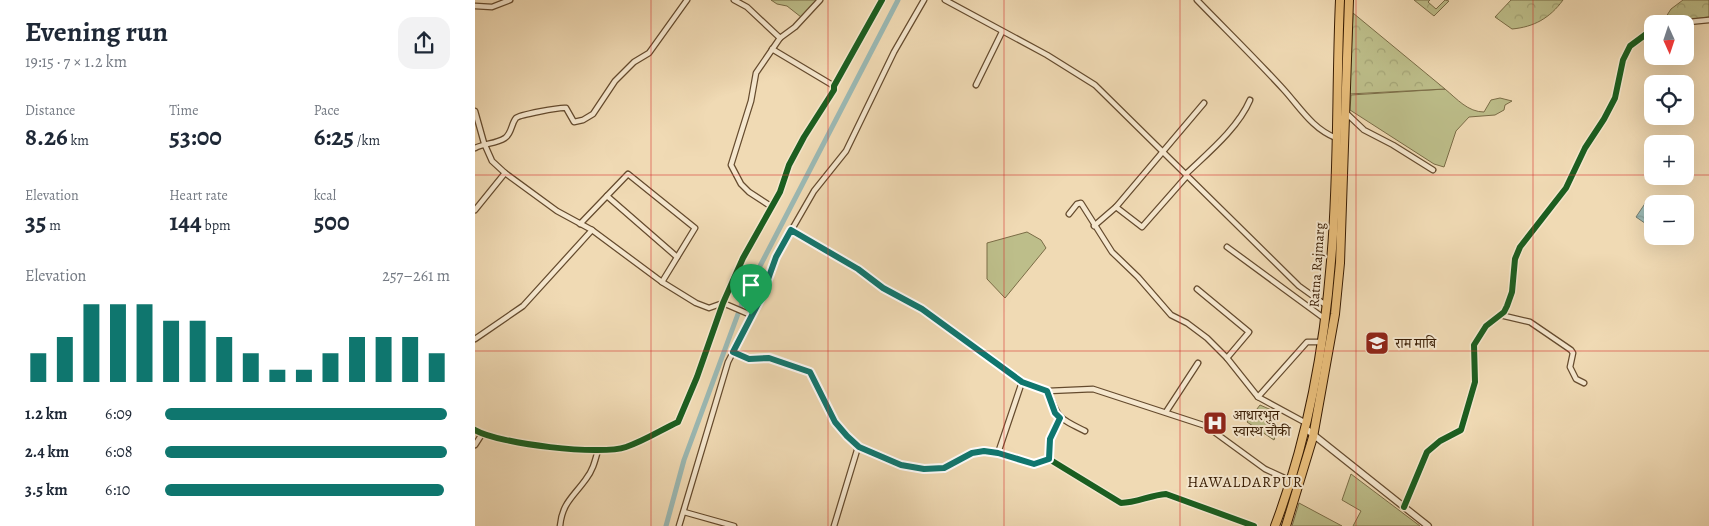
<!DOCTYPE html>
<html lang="en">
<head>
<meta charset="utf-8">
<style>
  body { margin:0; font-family:Alegreya,"Noto Serif Devanagari",serif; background:#f2f2f3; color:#1f2937; height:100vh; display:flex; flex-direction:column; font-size:19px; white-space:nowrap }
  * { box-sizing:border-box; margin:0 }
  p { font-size:16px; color:#747a83 }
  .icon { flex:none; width:28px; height:28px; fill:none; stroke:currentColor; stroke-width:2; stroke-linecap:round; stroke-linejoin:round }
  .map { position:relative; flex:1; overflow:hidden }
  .panel { display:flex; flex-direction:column; background:#fff; width:475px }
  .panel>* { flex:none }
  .needle { width:32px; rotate:177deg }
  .tools { position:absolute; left:1169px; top:15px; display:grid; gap:10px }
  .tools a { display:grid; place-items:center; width:50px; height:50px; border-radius:10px; background:#fff; box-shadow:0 5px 20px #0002; font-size:25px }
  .pin { position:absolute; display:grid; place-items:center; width:42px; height:42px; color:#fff; margin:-51px -21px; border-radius:50% 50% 50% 0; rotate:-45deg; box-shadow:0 0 5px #0007 }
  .pin .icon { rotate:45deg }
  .round { display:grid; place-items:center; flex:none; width:52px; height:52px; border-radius:15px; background:#f2f2f3 }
  .headline { display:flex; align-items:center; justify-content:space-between; height:85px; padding:0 25px }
  h1 { font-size:28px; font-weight:600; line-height:38px }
  .stats { display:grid; grid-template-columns:repeat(3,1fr); gap:8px; height:85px; padding:5px 25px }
  .stats div { display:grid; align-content:center }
  .stats b { font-size:25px; font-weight:600 }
  .stats small { font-size:14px; font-weight:400 }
  .stats p { font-size:14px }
  .chart { height:140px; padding:10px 25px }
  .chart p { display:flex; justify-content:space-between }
  .chart svg { width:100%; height:90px; margin-top:5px; stroke:#0f766e; stroke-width:6 }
  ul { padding:0 25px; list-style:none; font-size:16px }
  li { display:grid; grid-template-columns:80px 60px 1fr; align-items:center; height:38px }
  li i { height:12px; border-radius:6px; background:#0f766e }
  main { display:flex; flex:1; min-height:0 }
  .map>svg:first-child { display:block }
</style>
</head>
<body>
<main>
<section class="panel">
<div class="headline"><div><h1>Evening run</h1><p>19:15 · 7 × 1.2 km</p></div><a class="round"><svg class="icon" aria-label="share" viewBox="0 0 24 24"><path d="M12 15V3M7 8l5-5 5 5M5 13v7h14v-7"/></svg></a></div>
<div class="stats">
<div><p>Distance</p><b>8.26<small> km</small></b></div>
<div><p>Time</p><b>53:00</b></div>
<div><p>Pace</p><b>6:25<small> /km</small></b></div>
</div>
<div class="stats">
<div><p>Elevation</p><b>35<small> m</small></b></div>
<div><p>Heart rate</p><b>144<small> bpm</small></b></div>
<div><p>kcal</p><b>500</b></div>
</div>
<div class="chart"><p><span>Elevation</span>257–261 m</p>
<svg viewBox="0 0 160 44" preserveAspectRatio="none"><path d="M5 44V30M15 44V22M25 44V6M35 44V6M45 44V6M55 44V14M65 44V14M75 44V22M85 44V30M95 44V38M105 44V38M115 44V30M125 44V22M135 44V22M145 44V22M155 44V30"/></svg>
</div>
<ul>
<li><b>1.2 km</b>6:09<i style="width:99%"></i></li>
<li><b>2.4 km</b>6:08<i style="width:99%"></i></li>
<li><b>3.5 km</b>6:10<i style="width:98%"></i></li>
</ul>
</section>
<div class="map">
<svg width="1234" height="526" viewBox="0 0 1234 526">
  <defs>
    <pattern id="forest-crowns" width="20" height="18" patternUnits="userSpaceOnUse" patternTransform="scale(1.25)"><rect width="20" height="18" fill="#bdbe8a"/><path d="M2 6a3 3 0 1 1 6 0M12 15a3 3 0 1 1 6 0" fill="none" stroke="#a3a375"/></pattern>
    <pattern id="water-waves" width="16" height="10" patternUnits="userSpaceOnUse" patternTransform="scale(1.25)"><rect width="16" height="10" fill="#9bb9b4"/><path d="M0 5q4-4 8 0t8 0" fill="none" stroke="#869e99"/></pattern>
  </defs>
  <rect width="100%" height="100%" fill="#f0dab4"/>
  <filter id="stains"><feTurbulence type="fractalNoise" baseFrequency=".004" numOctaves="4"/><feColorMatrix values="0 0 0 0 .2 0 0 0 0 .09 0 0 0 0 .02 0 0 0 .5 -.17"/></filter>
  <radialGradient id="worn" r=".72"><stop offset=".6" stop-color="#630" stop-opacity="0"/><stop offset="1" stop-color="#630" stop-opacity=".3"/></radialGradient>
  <g fill="#bdbe8a" stroke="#7a6c46">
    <polygon points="296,0 341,0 326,17 312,6 302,4"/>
    <path d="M970,89C982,99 993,112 1009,112L1016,100L1025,98L1037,101L1030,105L1029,110L1020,115L994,117L981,131L969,167L959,164L875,110L876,95Z"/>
    <polygon points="552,232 566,240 571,248 530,298 512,279 512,243"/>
    <polygon points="876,474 945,526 878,526 886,511 867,500"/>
    <polygon points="824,503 867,526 817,526"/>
  </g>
  <g fill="url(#forest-crowns)" stroke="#7a6c46">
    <polygon points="939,0 955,0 953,2 961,9 970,0 974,1 959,16"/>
    <path d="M1036,0H1088C1075,18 1059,27 1037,29L1020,17Z"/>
    <polygon points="1208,0 1234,0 1234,17 1187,23 1196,9"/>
    <polygon points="878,13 970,89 874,94"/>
    <polygon points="785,405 801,412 796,422 804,426 799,440 772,422"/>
  </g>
  <polygon fill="url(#water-waves)" stroke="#737a6d" points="1173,199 1182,204 1178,204 1177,228 1161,217"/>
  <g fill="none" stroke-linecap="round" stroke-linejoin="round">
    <polyline stroke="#9bb9b4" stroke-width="5" points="191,526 209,460 270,295 423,0"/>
    <g stroke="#654b2e" stroke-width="7">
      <g id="minor">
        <polyline points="259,0 272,7 305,38 320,27 345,0"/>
        <polyline points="470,0 572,55 620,85 824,286 852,306"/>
        <path d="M722,0C751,30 782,60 810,91C826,109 838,129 861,138"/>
        <polyline points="0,6 17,7 35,0"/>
        <polyline points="1193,24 1234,20"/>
        <polyline points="297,49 359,86"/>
        <polyline points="501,85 527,32"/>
        <path d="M729,103L641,207L667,227L711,177L712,173C734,152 763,128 775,100"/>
        <polyline points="0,111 9,143 17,161 30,173 82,211 117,230 187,282 221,303 234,308 248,303 276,315"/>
        <polyline points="870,112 889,130 918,145 958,170"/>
        <path d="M0,148C10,143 21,144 30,138C37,133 36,124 41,118C44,115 85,107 91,108L99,122L108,120L118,114L140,81L159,62L174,53L212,0"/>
        <polyline points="132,196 202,257"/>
        <polyline points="297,207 274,192 266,184 256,165 276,101 281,73 305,38"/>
        <polyline points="0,210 30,173"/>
        <polyline points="594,214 602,204 606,203 637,252 663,277 696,315 712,323 732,338 752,358 783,397 831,423"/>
        <polyline points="105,224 153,174 220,228 187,282"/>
        <polyline points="619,226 641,207"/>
        <polyline points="316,230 383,269 408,288 447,309 547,382 573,391 618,389 731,426 790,469 816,481"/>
        <polyline points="752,247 850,319"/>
        <polyline points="722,289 774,332 752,358"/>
        <polyline points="1025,315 1055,322 1096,350 1098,353 1095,367 1101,379 1109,383"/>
        <polyline points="0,339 48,306 117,230"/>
        <path d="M258,352L274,359L295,357L335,372L360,422L372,436L383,447L426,465L449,469L469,468L497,453L509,451L523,453L559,464L574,459L646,503C662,503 675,495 691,494L779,526"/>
        <path d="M573,391C583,419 584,418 610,431"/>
        <polyline points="783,397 832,342 847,342"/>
        <polyline points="691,412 723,363"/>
        <path d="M0,430C24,444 126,456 151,447C169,441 186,430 203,422L222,377L248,303L268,258L305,192L314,165L329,137L359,90V86L407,0"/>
        <polyline points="0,445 7,434"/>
        <polyline points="523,453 547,382"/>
        <polyline points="574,459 575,439 585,418"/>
        <polyline points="929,507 952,452 965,441 986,430 1000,382 999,345 1011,326 1029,312 1032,306 1037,292 1040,259 1045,247 1091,188 1110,148 1129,119 1140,98 1148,60 1155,46 1178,29"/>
        <polyline points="209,512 259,526"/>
        <path d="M85,526C87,503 99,496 111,479C118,470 120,461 123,450"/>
        <polyline points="204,526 253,362 287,296 301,257 339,191 371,151 419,52 449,0"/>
        <polyline points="359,526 383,447"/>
      </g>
    </g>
    <g stroke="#654b2e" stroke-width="8">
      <polyline id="tertiary" points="830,428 953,526"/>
    </g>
    <g stroke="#371b02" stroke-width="10">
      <g id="trunk">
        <path d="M800,526C832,441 849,351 856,261C864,174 861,87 865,0"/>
        <polyline points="811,526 838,437 860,314 865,263 874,0"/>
      </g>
    </g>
    <use href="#minor" stroke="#f5e7ce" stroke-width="4.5"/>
    <use href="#tertiary" stroke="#f5e7ce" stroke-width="5.5"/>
    <use href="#trunk" stroke="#e8bd7a" stroke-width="8"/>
    <g stroke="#f5e7ce" stroke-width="9">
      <g id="cycleway">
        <path d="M258,352L274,359L295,357L335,372L360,422L372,436L383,447L426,465L449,469L469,468L497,453L509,451L523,453L559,464L574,459L646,503C662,503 675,495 691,494L779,526"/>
        <path d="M0,430C24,444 126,456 151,447C169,441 186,430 203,422L222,377L248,303L268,258L305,192L314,165L329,137L359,90V86L407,0"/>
        <polyline points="929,507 952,452 965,441 986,430 1000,382 999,345 1011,326 1029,312 1032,306 1037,292 1040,259 1045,247 1091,188 1110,148 1129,119 1140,98 1148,60 1155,46 1178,29"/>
      </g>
    </g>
    <use href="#cycleway" stroke="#1b5e20" stroke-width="6"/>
  </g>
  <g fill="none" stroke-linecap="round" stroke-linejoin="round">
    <g stroke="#fff" stroke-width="10">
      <polygon id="route" points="316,230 383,269 408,288 447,309 547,382 572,391 580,413 585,418 575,439 574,459 559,464 523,453 509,451 497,453 469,468 449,469 426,465 384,447 372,436 360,422 335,372 294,358 274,359 258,352 287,296 301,257"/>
    </g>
    <use href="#route" stroke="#0f766e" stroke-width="6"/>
  </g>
  <path fill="none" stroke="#d62828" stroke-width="1" stroke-opacity="0.55" d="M176,0V526M353,0V526M529,0V526M705,0V526M881,0V526M1058,0V526M0,175H1178M1210,175H1234M0,351H1234"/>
  <defs>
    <g id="school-square" transform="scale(1.25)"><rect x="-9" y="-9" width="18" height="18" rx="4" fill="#8f2418" stroke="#f5e7ce"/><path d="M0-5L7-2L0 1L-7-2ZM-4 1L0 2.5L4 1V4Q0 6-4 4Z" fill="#fff"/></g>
    <g id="hospital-square" transform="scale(1.25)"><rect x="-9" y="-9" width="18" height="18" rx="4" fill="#8f2418" stroke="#f5e7ce"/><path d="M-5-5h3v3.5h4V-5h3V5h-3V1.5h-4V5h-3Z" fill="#fff"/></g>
  </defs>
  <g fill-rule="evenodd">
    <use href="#school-square" x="902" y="343"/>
    <use href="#hospital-square" x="740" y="423"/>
  </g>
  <g text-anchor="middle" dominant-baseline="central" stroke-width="4" stroke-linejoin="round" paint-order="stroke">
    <g font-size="14" fill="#371b02" stroke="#f5e7ce">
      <text transform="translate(842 265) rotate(-86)">Ratna Rajmarg</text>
    </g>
    <g font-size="14" fill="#371b02" stroke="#f5e7ce" text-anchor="start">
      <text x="920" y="343">राम माबि</text>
      <text x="758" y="415">आधारभुत<tspan x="758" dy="16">स्वास्थ चौकी</tspan></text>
    </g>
    <g font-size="15" letter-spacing="1" fill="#371b02" stroke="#f5e7ce">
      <text x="770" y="482">HAWALDARPUR</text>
    </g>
  </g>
  <rect width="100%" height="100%" filter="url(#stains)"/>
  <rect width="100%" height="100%" fill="url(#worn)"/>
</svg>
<div class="tools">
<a><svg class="needle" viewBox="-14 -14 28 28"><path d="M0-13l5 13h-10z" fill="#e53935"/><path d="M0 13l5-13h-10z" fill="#747a83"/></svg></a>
<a><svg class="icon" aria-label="locate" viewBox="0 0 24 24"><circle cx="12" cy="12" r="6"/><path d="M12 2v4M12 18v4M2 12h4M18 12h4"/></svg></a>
<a>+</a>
<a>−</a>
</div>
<div class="pin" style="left:276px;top:315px;background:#1e9e55"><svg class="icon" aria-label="arrive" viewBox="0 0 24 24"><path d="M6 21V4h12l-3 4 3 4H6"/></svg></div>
</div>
</main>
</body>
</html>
